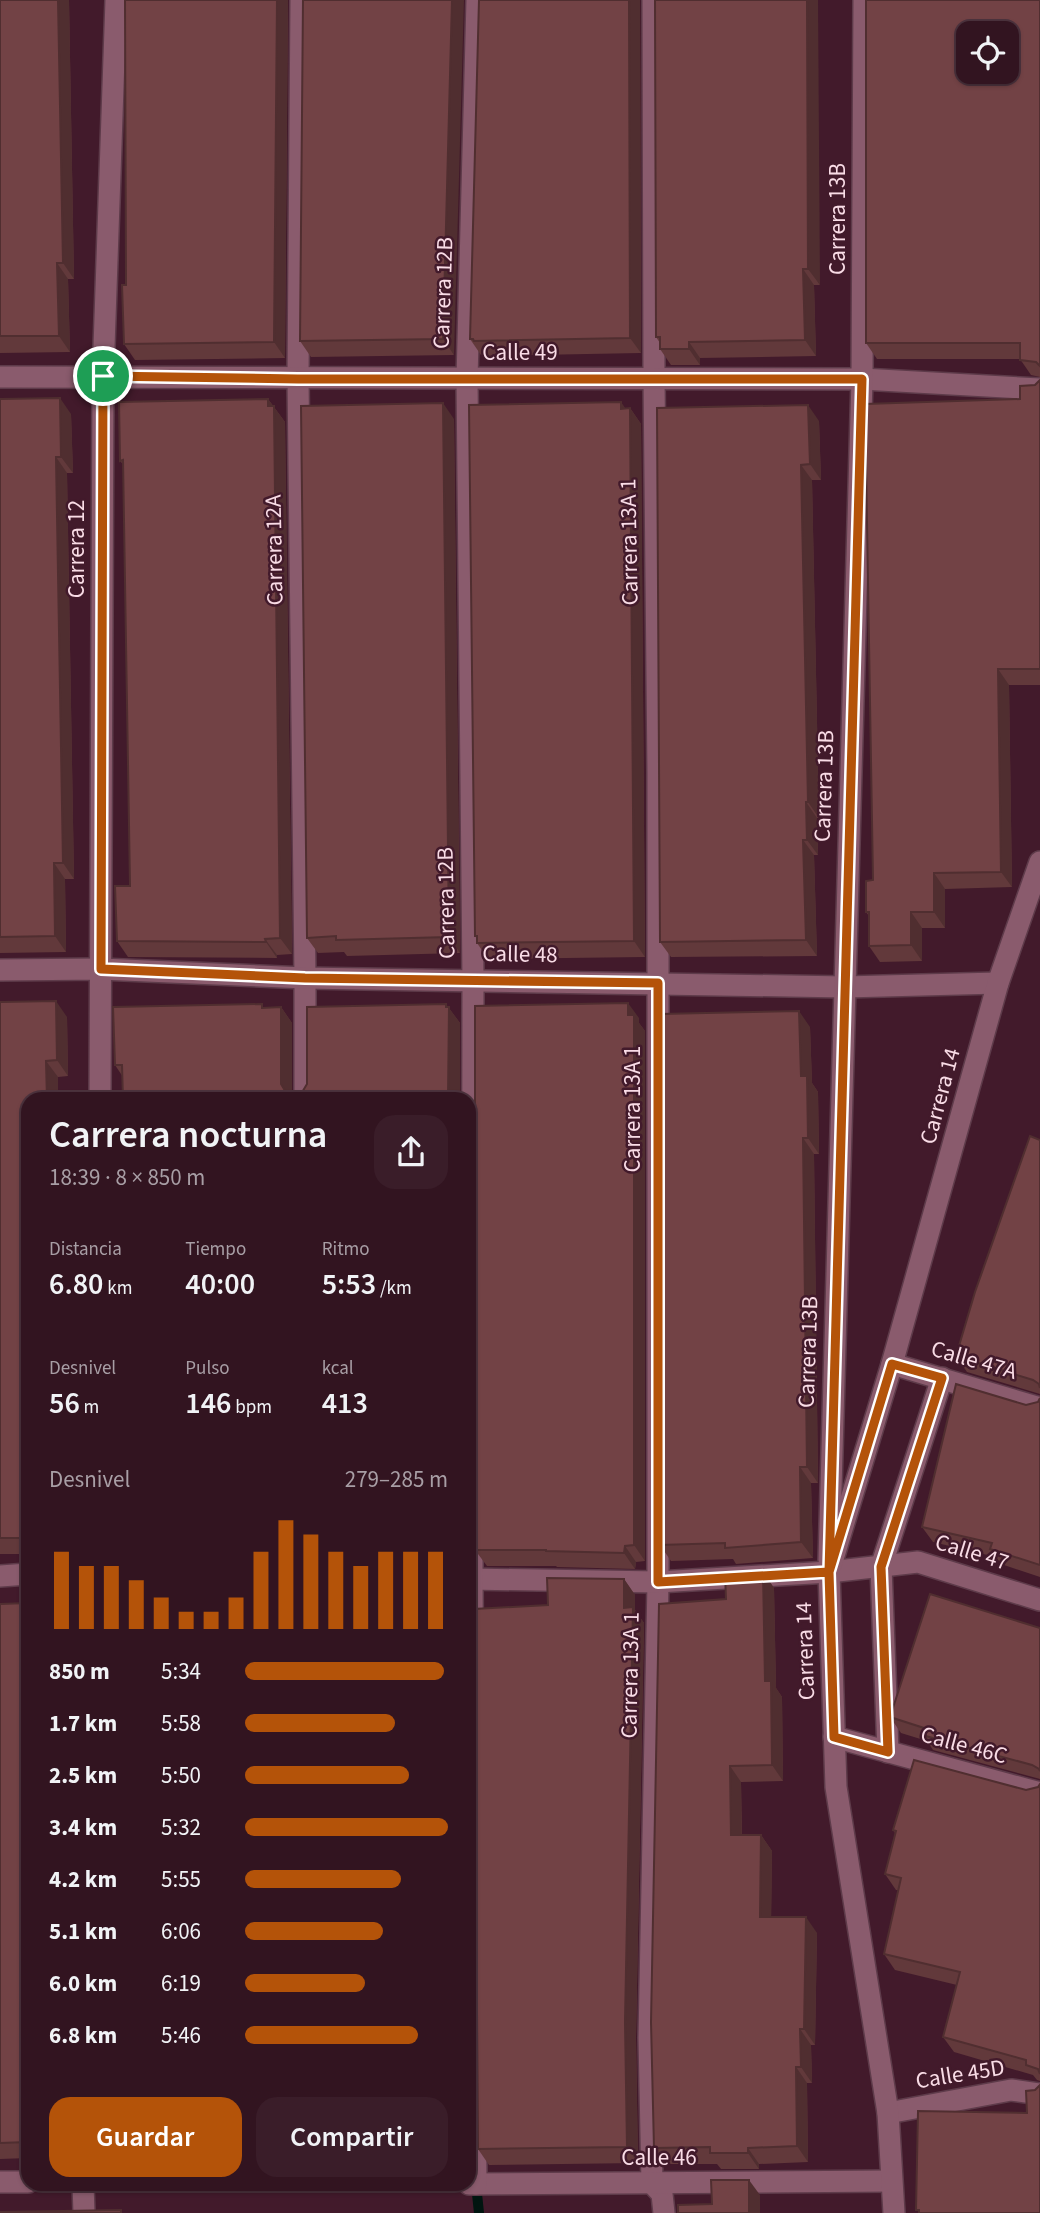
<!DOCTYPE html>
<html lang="es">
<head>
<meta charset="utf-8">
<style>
  body { margin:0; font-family:"Source Sans 3",sans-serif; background:#3a1d29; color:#f1f3f6; height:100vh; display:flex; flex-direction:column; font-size:26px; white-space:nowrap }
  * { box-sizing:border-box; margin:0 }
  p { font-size:23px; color:#a89ea5 }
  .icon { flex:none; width:38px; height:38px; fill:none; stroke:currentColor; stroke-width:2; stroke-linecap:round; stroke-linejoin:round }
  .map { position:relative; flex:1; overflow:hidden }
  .sheet { position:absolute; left:21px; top:1092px; width:455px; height:1099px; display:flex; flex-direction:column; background:#321420; border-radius:21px; box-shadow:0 2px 5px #0004,0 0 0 2px #4d333e }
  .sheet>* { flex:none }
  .fabs { position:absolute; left:956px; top:21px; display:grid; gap:14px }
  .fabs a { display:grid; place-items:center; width:63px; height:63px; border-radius:14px; background:#321420; box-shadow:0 2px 5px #0004,0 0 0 2px #4d333e; font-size:35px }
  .pin { position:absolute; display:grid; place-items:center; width:60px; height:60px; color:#fff; margin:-30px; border:4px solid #fff; border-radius:50%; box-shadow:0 2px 7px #0007 }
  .round { display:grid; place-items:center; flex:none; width:74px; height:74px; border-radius:21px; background:#3a1d29 }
  .head { display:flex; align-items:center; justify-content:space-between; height:119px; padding:0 28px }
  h1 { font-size:38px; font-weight:600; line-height:52px }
  .metrics { display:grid; grid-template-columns:repeat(3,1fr); gap:10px; height:119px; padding:7px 28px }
  .metrics div { display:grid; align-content:center }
  .metrics b { font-size:30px; font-weight:600 }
  .metrics small { font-size:19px; font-weight:400 }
  .metrics p { font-size:19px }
  .chart { height:196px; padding:14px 28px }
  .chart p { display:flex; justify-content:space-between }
  .chart svg { width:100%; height:126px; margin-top:7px; stroke:#b45309; stroke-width:6 }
  .button { display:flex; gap:14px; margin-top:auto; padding:14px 28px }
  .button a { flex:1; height:80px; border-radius:21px; background:#b45309; color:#fff; font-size:28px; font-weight:600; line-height:80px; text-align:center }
  .button a+a { background:#3a1d29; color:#f1f3f6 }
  ul { padding:0 28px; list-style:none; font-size:23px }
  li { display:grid; grid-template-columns:112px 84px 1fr; align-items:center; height:52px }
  li i { height:18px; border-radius:9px; background:#b45309 }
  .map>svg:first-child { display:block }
</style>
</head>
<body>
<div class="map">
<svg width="1040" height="2213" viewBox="0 0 1040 2213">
  <rect width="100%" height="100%" fill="#421a2b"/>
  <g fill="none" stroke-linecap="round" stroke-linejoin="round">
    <polyline stroke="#011510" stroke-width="10" points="476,2184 479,2213"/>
    <g stroke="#5e3b4a" stroke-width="24">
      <polyline id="lane" points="888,1752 881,1567 942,1378"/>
    </g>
    <g stroke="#5e3b4a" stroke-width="24">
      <g id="street">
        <polyline points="301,0 298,378 305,978 305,1099"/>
        <polyline points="653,0 654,378 658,774 658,1582 649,2038 652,2183 662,2194 664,2213"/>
        <polyline points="0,377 862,379 1040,389"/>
        <polyline points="0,970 101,969 305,978 845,987 998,983"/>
        <polyline points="100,1099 103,376 116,0"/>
        <polyline points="892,1364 1040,1408"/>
        <polyline points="829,1560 862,379 864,0"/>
        <polyline points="0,1576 28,1574"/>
        <polyline points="469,1579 658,1582 829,1572 918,1562 1040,1600"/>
        <polyline points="834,1737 1040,1793"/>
        <polyline points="888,2113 1011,2090 1040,2094"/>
        <polyline points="0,2182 28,2182"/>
        <polyline points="83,2184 84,2213"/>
        <polyline points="469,2184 891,2181"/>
        <polyline points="476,2184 472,1579 473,980 467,379 477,0"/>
      </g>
    </g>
    <g stroke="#5e3b4a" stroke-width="24">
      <polyline id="secondary" points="894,2213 888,2113 836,1787 829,1572 892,1364 998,983 1040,862"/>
    </g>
    <use href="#lane" stroke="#8a5b6d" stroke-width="21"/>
    <use href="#street" stroke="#8a5b6d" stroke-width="21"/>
    <use href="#secondary" stroke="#8a5b6d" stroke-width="21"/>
  </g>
  <g fill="#62393b">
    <polygon points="0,0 69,0 74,279 68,279 70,352 0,353"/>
    <polygon points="125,0 288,0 285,358 135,360 124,344 126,285"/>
    <polygon points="303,0 454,355 311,357 300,341"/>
    <polygon points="640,0 641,353 485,356 483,355 481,355 470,339"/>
    <polygon points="655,0 820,285 814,285 816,356 700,358 700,365 671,365 660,349 660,343 656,337"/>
    <polygon points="1040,0 1040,377 1031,375 1020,359 877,359 866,343"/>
    <polygon points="1040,380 1040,685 1009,685 1012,887 945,889 945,928 922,928 922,961 880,962 869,946 869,916 866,912 873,880 1020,399"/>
    <polygon points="0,399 71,414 73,473 67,473 74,879 65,879 66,952 0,953"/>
    <polygon points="268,399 285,422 292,954 277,955 277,958 128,957 117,941 130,886 123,464 120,461"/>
    <polygon points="630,408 641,424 645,957 488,959 477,943 477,939 475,936 626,409"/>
    <polygon points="657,408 819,421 821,480 812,480 819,818 817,818 818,855 814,855 817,956 671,957 660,942"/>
    <polygon points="454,419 460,953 347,956 344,952 318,953 307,938"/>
    <polygon points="0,1002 67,1017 68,1076 58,1077 58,1099 28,1099 28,1554 0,1554"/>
    <polygon points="281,1007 292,1023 292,1096 293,1096 301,1094 307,1084 448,1007 460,1023 460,1099 123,1099 123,1077 115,1065 265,1008"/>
    <polygon points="639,1018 639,1023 645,1031 645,1561 636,1562 635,1569 557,1567 556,1566 487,1566 475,1550"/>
    <polygon points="810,1027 812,1083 818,1092 819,1154 814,1154 818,1483 811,1483 813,1558 736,1564 733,1559 671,1561 660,1545"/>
    <polygon points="1040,1140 1040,1394 967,1372 956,1356"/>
    <polygon points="1040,1398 1040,1577 1001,1564 996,1557 933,1542 922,1527 1026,1405 1038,1402"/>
    <polygon points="763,1572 774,1588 776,1688 782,1697 783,1781 741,1782 742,1835 761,1835 772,1851 771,1917 817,1933 815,2045 811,2045 812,2083 807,2083 808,2162 759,2164 759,2169 721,2169 717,2164 665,2164 654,2148 726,1599"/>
    <polygon points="624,1579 635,1595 635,1610 644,1623 636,2038 638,2163 489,2165 478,2149 548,1605"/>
    <polygon points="28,1603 28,2158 0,2159 0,1604"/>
    <polygon points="1040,1628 1040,1779 933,1750 927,1741 901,1733 890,1717"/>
    <polygon points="1040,1784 1040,2081 1037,2080 1033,2075 954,2052 943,2037 957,1985 895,1970 884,1954 899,1890 896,1890 885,1874 895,1833 893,1830 1038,1787"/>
  </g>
  <g fill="#502e30">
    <polygon points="58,0 69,0 74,279 63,263"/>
    <polygon points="277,0 288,0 285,358 274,342"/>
    <polygon points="452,0 464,0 454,355 443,339"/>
    <polygon points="629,0 640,0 641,353 630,338"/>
    <polygon points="807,0 818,0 820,285 808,269"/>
    <polygon points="57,263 68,279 70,352 59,336"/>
    <polygon points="803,269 814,285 816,356 805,340"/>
    <polygon points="689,342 700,358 700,365 689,349"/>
    <polygon points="60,398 71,414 73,473 61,457"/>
    <polygon points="268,399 285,422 292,954 280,938"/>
    <polygon points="621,402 630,415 630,408 641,424 645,957 634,941"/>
    <polygon points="443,403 454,419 460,953 449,937"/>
    <polygon points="808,405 819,421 821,480 810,464"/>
    <polygon points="56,457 67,473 74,879 63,863"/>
    <polygon points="801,465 812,480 819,818 808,802"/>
    <polygon points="998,669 1009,685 1012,887 1001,872"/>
    <polygon points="806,802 817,818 818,855 807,840"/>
    <polygon points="803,840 814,855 817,956 806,940"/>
    <polygon points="54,863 65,879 66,952 55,936"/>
    <polygon points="934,873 945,889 945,928 934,912"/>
    <polygon points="911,912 922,928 922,961 911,945"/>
    <polygon points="265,939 277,955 277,958 266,942"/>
    <polygon points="56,1001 67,1017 68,1076 57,1060"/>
    <polygon points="628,1003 639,1018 639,1023 645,1031 645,1561 634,1545"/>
    <polygon points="446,1004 460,1023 460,1099 448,1099"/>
    <polygon points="281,1007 292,1023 292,1099 290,1099 281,1084"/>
    <polygon points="799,1011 810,1027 812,1083 818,1092 819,1154 808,1138 801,1076"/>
    <polygon points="46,1061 58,1077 58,1099 47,1099"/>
    <polygon points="803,1138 814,1154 818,1483 807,1467"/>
    <polygon points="800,1467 811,1483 813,1558 801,1542"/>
    <polygon points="625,1546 636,1562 635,1569 624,1553"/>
    <polygon points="763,1572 774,1588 776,1688 782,1697 783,1781 772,1765 765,1681"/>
    <polygon points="624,1579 635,1595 635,1610 644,1623 636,2038 638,2163 627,2147 625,2022"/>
    <polygon points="730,1766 741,1782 742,1851 731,1835"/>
    <polygon points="761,1835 772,1851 771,1933 760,1917"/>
    <polygon points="806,1917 817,1933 815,2045 804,2029"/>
    <polygon points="800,2029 811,2045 812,2083 801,2067"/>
    <polygon points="796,2067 807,2083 808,2162 797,2146"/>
    <polygon points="748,2148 759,2164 759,2169 748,2153"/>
    <polygon points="749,2180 760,2195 760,2213 749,2213"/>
  </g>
  <g fill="#724245" stroke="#502e30" stroke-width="2" fill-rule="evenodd">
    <polygon points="0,0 58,0 63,263 57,263 59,336 0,336"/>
    <polygon points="125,0 277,0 274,342 124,344 122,285 126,285"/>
    <polygon points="303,0 452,0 443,339 300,341"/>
    <polygon points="479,0 629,0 630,338 474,341 473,339 470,339"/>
    <polygon points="655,0 807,0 808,269 803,269 805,340 689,342 689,349 660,349 660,337 656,337"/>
    <path d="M866,0H1040V366L1036,362L1020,360V343H866ZM968,33H1006V72H968Z"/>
    <polygon points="1040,380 1040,669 998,669 1001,872 934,873 934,912 911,912 911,945 869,946 869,912 866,912 866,881 873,880 865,404 1020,399 1020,386 1035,385"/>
    <polygon points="60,398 61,457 56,457 63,863 54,863 55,936 0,937 0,399"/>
    <polygon points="268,399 268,406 274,406 280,938 265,939 266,942 117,941 115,886 130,886 123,460 120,461 119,402"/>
    <polygon points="621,402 621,409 630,408 634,941 477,943 477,936 475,936 469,405"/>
    <polygon points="443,403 449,937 336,940 336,936 307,938 301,406"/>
    <polygon points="808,405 810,464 801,465 808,802 806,802 807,840 803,840 806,940 660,942 657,408"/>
    <polygon points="56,1001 57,1060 46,1061 47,1099 28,1099 28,1538 0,1538 0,1002"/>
    <polygon points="628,1003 628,1015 634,1015 634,1545 625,1546 624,1553 546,1551 546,1550 475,1550 475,1006"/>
    <polygon points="262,1004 262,1008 281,1007 281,1084 287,1094 293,1096 301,1094 307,1084 307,1007 446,1004 446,1007 449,1007 448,1099 123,1099 122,1065 115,1065 113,1007"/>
    <polygon points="799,1011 801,1076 807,1076 808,1138 803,1138 807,1467 800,1467 801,1542 725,1548 725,1543 660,1545 660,1014"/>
    <polygon points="1030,1136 1040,1140 1040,1388 1039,1384 1033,1380 956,1356 975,1292"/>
    <polygon points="956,1384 1026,1405 1038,1402 1040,1398 1040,1565 990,1549 992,1543 922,1527"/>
    <polygon points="763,1572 765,1681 771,1681 772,1765 730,1766 731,1835 761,1835 760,1917 806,1917 804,2029 800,2029 801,2067 796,2067 797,2146 748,2148 748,2153 710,2153 710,2147 654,2148 651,2022 659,1604 726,1599 725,1575"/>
    <polygon points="547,1578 624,1579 624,1608 633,1607 625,2022 627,2147 478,2149 474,1609 548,1605"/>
    <polygon points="930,1594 1040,1628 1040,1771 1039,1769 1032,1765 922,1735 924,1728 890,1717"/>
    <polygon points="28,1603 28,2142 0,2143 0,1604"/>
    <polygon points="914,1760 1026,1790 1038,1787 1040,1784 1040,2074 1038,2069 1026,2065 1026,2060 943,2037 960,1972 884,1954 901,1878 885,1874 896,1831 893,1830"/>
    <polygon points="1040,2085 1040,2213 919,2213 919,2210 916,2210 918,2111 1027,2113 1026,2091 1035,2090"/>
    <polygon points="711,2180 749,2180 749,2213 678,2213 678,2205 712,2204"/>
    <polygon points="121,2210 121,2213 0,2213 0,2212"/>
  </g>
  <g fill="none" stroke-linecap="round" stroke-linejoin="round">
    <g stroke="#fff" stroke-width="14">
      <polyline id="route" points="103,376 101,969 305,978 658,983 658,1582 829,1572 834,1737 888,1752 881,1567 942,1378 892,1364 829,1572 862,379 298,379 103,376"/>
    </g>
    <use href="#route" stroke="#b45309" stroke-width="9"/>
  </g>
  <g text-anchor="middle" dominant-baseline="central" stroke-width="5" stroke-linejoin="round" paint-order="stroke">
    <g font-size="23" fill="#f9dce6" stroke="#421a2b">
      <text transform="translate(837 219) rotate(-90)">Carrera 13B</text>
      <text transform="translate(443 293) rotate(-88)">Carrera 12B</text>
      <text x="520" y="352">Calle 49</text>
      <text transform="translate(629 542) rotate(-91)">Carrera 13A 1</text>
      <text transform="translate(76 549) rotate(-90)">Carrera 12</text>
      <text transform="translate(274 550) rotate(-91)">Carrera 12A</text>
      <text transform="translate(824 786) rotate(-88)">Carrera 13B</text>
      <text transform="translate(446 903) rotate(-91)">Carrera 12B</text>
      <text transform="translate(520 954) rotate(1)">Calle 48</text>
      <text transform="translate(940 1096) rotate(-75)">Carrera 14</text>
      <text transform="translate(632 1109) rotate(-90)">Carrera 13A 1</text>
      <text transform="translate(808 1352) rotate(-88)">Carrera 13B</text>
      <text transform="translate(974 1360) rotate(16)">Calle 47A</text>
      <text transform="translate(972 1552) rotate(17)">Calle 47</text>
      <text transform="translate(805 1651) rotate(-92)">Carrera 14</text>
      <text transform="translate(630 1675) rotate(-89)">Carrera 13A 1</text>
      <text transform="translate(964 1745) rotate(15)">Calle 46C</text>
      <text transform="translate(960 2074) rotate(-9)">Calle 45D</text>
      <text x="659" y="2157">Calle 46</text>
    </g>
  </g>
</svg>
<div class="fabs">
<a><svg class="icon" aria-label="locate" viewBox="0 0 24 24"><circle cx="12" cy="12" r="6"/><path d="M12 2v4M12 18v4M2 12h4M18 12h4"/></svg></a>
</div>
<div class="pin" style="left:103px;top:376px;background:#1e9e55"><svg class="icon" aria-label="arrive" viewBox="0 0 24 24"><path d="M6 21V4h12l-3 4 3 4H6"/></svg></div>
<section class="sheet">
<div class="head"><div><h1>Carrera nocturna</h1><p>18:39 · 8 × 850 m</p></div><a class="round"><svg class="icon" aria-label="share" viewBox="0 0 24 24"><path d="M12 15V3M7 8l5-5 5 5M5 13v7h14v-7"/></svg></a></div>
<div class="metrics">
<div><p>Distancia</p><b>6.80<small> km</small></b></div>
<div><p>Tiempo</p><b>40:00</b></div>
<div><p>Ritmo</p><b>5:53<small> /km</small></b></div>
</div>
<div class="metrics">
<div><p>Desnivel</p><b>56<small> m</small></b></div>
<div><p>Pulso</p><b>146<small> bpm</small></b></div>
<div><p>kcal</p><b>413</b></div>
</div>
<div class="chart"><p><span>Desnivel</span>279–285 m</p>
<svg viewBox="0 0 160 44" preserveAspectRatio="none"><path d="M5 44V17M15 44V22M25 44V22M35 44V27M45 44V33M55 44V38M65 44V38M75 44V33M85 44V17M95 44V6M105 44V11M115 44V17M125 44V22M135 44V17M145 44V17M155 44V17"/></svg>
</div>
<ul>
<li><b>850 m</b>5:34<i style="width:98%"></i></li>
<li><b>1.7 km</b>5:58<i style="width:74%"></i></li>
<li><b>2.5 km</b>5:50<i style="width:81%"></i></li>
<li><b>3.4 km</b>5:32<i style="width:100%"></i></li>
<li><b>4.2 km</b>5:55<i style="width:77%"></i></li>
<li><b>5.1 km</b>6:06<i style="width:68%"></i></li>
<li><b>6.0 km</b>6:19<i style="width:59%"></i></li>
<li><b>6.8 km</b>5:46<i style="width:85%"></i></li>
</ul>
<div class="button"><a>Guardar</a><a>Compartir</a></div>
</section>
</div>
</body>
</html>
